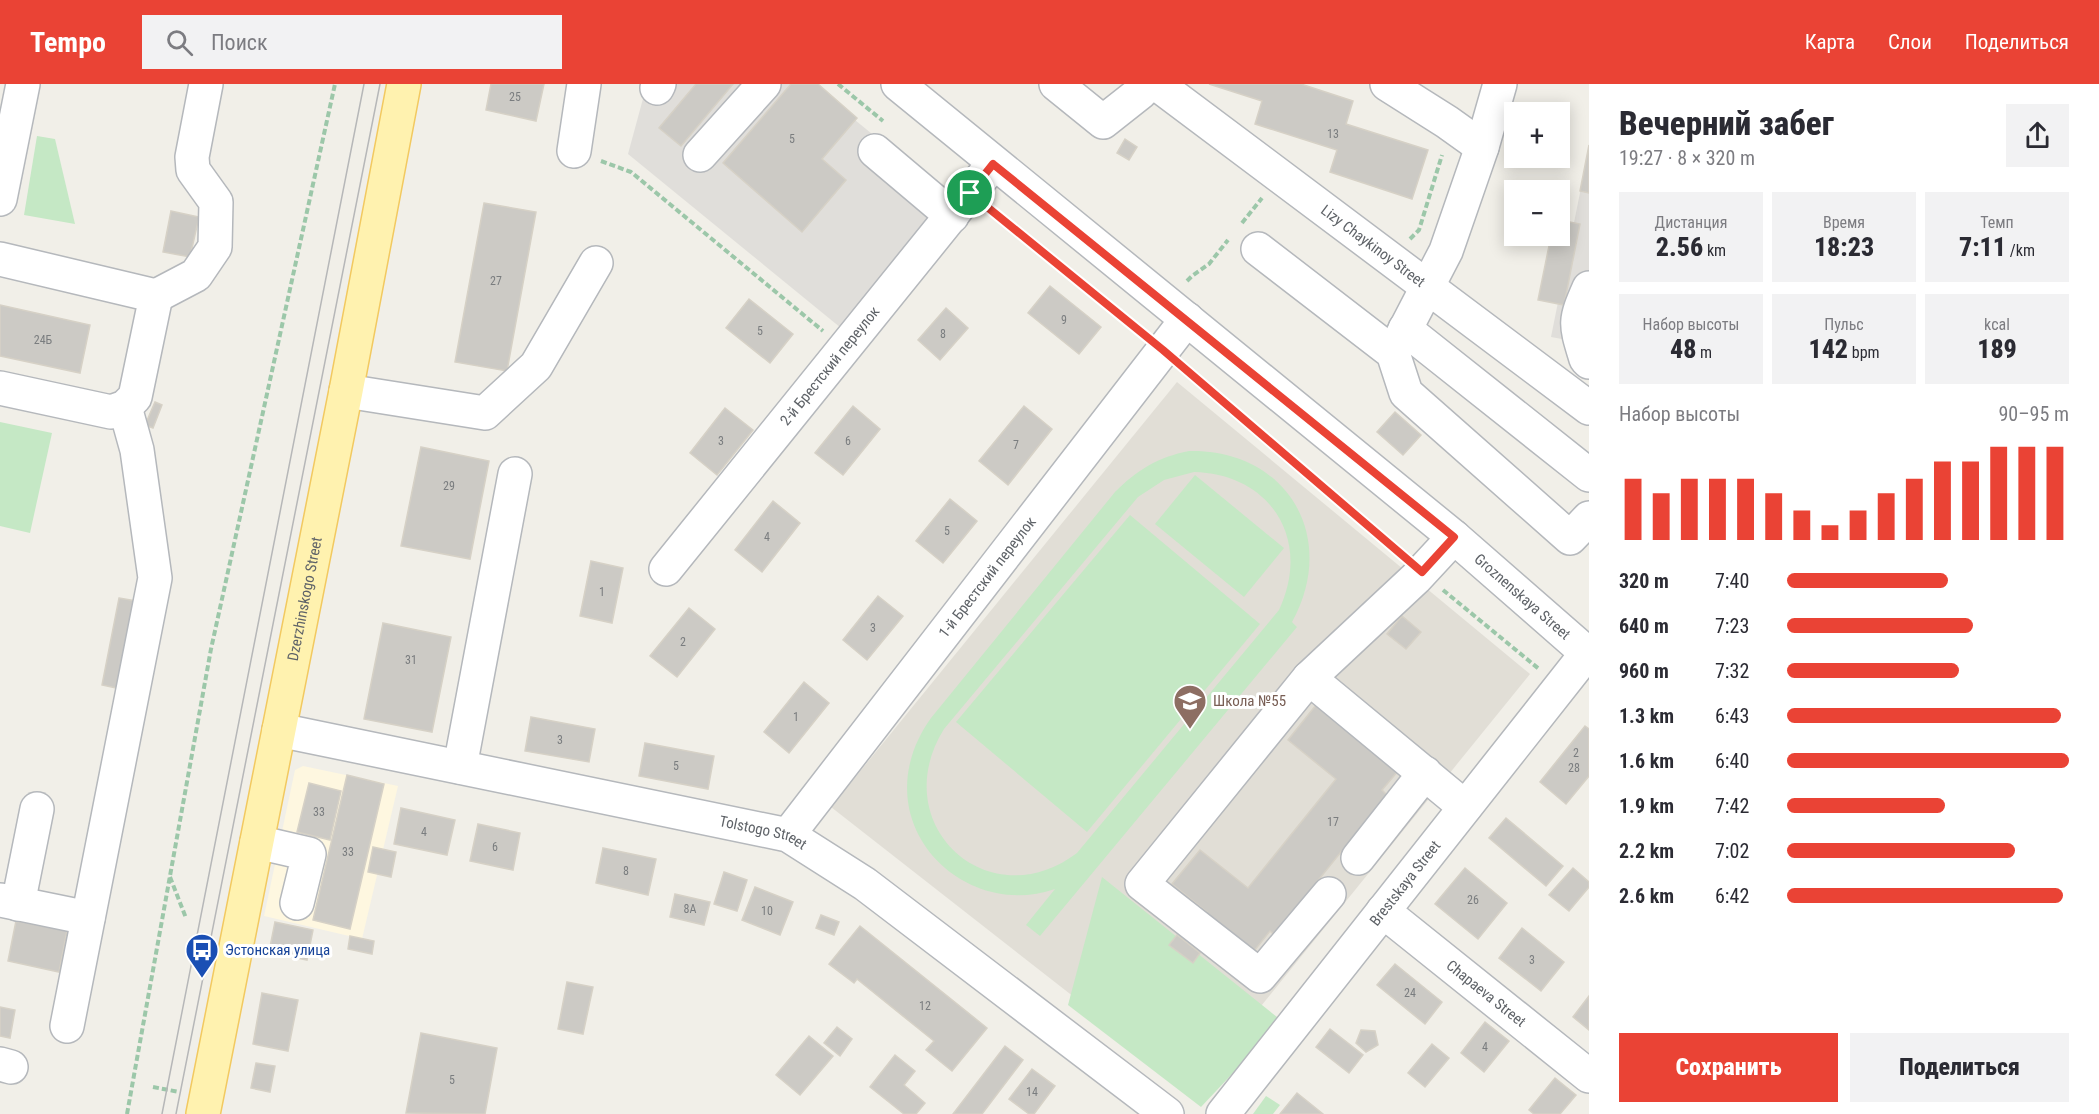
<!DOCTYPE html>
<html lang="ru">
<head>
<meta charset="utf-8">
<style>
  body { margin:0; font-family:"Roboto Condensed",sans-serif; background:#f2f2f3; color:#2b2b33; height:100vh; display:flex; flex-direction:column; font-size:22px; white-space:nowrap }
  * { box-sizing:border-box; margin:0 }
  p { font-size:20px; color:#7c7c81 }
  .icon { flex:none; width:33px; height:33px; fill:none; stroke:currentColor; stroke-width:2; stroke-linecap:round; stroke-linejoin:round }
  .map { position:relative; flex:1; overflow:hidden }
  .details { display:flex; flex-direction:column; background:#fff; width:510px }
  .details>* { flex:none }
  .tools { position:absolute; left:1504px; top:18px; display:grid; gap:12px }
  .tools a { display:grid; place-items:center; width:66px; height:66px; border-radius:0px; background:#fff; box-shadow:0 3px 15px #0003; font-size:30px }
  .pin { position:absolute; display:grid; place-items:center; width:51px; height:51px; color:#fff; margin:-26px; border:3px solid #fff; border-radius:50%; box-shadow:0 2px 6px #0007 }
  .round { display:grid; place-items:center; flex:none; width:63px; height:63px; border-radius:0px; background:#f2f2f3 }
  .headline { display:flex; align-items:center; justify-content:space-between; height:102px; padding:0 30px }
  h1 { font-size:33px; font-weight:800; line-height:45px }
  .stats { display:grid; grid-template-columns:repeat(3,1fr); gap:9px; height:102px; padding:6px 30px }
  .stats div { display:grid; align-content:center; border-radius:0px; background:#f2f2f3; text-align:center }
  .stats b { font-size:26px; font-weight:800 }
  .stats small { font-size:16px; font-weight:400 }
  .stats p { font-size:16px }
  .chart { height:168px; padding:12px 30px }
  .chart p { display:flex; justify-content:space-between }
  .chart svg { width:100%; height:108px; margin-top:6px; stroke:#ea4335; stroke-width:6 }
  .button { display:flex; gap:12px; margin-top:auto; padding:12px 30px }
  .button a { flex:1; height:69px; border-radius:0px; background:#ea4335; color:#fff; font-size:24px; font-weight:800; line-height:69px; text-align:center }
  .button a+a { background:#f2f2f3; color:#2b2b33 }
  ul { padding:0 30px; list-style:none; font-size:20px }
  li { display:grid; grid-template-columns:96px 72px 1fr; align-items:center; height:45px }
  li i { height:15px; border-radius:8px; background:#ea4335 }
  header { display:flex; align-items:center; gap:36px; box-sizing:border-box; height:84px; padding:0 30px; background:#ea4335; color:#fff }
  header strong { font-size:28px }
  nav { display:flex; gap:33px; margin-inline-start:auto; font-size:21px }
  .search { width:420px; height:54px; background:#f2f2f3; display:flex; align-items:center; gap:15px; box-sizing:border-box; padding:0 21px; border-radius:0px; color:#7c7c81; font-size:22px }
  main { display:flex; flex:1; min-height:0 }
  .map>svg:first-child { display:block }
</style>
</head>
<body>
<header>
<strong>Tempo</strong>
<div class="search"><svg class="icon" aria-label="search" viewBox="0 0 24 24"><circle cx="10" cy="10" r="6"/><path d="M15 15l6 6"/></svg>Поиск</div>
<nav><a>Карта</a><a>Слои</a><a>Поделиться</a></nav>
</header>
<main>
<div class="map">
<svg width="1589" height="1030" viewBox="0 0 1589 1030">
  <rect width="100%" height="100%" fill="#f1efe8"/>
  <polygon fill="#fef7e0" points="303,682 398,702 362,855 264,832 295,686"/>
  <g fill="#e0deda">
    <polygon points="647,0 811,0 954,117 841,244 628,70"/>
    <polygon points="1589,64 1589,260 1551,253"/>
  </g>
  <polygon fill="#e1ded6" points="1177,298 1530,590 1193,1006 831,723"/>
  <g fill="#c5e8c5" fill-rule="evenodd">
    <polygon points="37,52 55,55 75,140 24,131"/>
    <polygon points="0,338 52,349 30,449 0,442"/>
    <path d="M1189,367C1287,365 1339,453 1292,538L1297,543L1040,852L1026,841L1055,805C976,833 890,764 910,679C914,662 921,648 931,634L1115,408C1137,386 1158,373 1189,367ZM1194,388C1271,390 1312,456 1279,526L1077,769C988,836 885,740 944,645L1138,413L1164,396Z"/>
    <polygon points="1195,391 1284,464 1244,513 1155,440"/>
    <polygon points="1130,431 1260,540 1087,748 956,638"/>
    <polygon points="1102,793 1282,937 1201,1023 1068,921"/>
    <polygon points="1266,1012 1280,1021 1273,1030 1253,1030"/>
  </g>
  <g fill="#cccac5" stroke="#d6d1c6" stroke-width="1.5">
    <polygon points="491,0 544,0 536,37 486,26"/>
    <polygon points="696,0 733,0 681,62 659,44"/>
    <polygon points="791,0 818,0 857,34 822,75 846,96 802,148 723,79"/>
    <polygon points="1209,0 1301,0 1353,17 1346,40 1428,66 1412,115 1330,88 1337,66 1255,40 1262,17"/>
    <polygon points="1125,55 1137,63 1129,76 1117,69"/>
    <polygon points="1589,61 1589,109 1580,107"/>
    <polygon points="484,119 536,128 507,287 455,278"/>
    <polygon points="171,127 199,133 190,173 163,168"/>
    <polygon points="1560,136 1580,140 1564,221 1538,216 1551,152 1560,152"/>
    <polygon points="1050,202 1101,243 1079,270 1028,229"/>
    <polygon points="749,215 793,250 770,279 726,244"/>
    <polygon points="0,221 90,241 80,289 0,272"/>
    <polygon points="946,224 968,244 940,276 918,256"/>
    <polygon points="155,318 162,321 153,344 145,341"/>
    <polygon points="853,322 880,345 843,391 815,369"/>
    <polygon points="1024,322 1052,345 1008,401 979,377"/>
    <polygon points="725,324 753,346 717,391 690,369"/>
    <polygon points="1395,328 1421,351 1403,371 1377,348"/>
    <polygon points="421,363 489,377 470,475 401,462"/>
    <polygon points="950,415 977,437 943,479 916,457"/>
    <polygon points="773,417 800,439 762,488 735,466"/>
    <polygon points="591,477 623,484 612,539 580,532"/>
    <polygon points="878,512 903,532 867,576 843,556"/>
    <polygon points="119,514 137,517 121,605 102,601"/>
    <polygon points="689,524 715,545 677,593 650,572"/>
    <polygon points="1402,532 1421,548 1406,565 1387,550"/>
    <polygon points="383,539 451,553 432,648 364,635"/>
    <polygon points="804,598 829,619 789,669 764,648"/>
    <polygon points="1316,621 1398,687 1382,706 1387,711 1274,851 1270,847 1254,867 1227,845 1223,849 1203,833 1207,828 1172,800 1200,766 1248,804 1336,695 1288,656"/>
    <polygon points="531,633 595,645 589,678 525,667"/>
    <polygon points="1585,642 1589,645 1589,692 1566,720 1540,698"/>
    <polygon points="645,659 714,672 708,705 639,692"/>
    <polygon points="347,691 384,700 350,845 313,836"/>
    <polygon points="309,699 341,707 330,756 297,748"/>
    <polygon points="401,724 455,736 447,771 394,760"/>
    <polygon points="1506,734 1563,782 1546,802 1489,754"/>
    <polygon points="478,740 520,749 513,786 470,777"/>
    <polygon points="373,763 396,768 391,793 368,788"/>
    <polygon points="603,764 656,775 648,811 596,799"/>
    <polygon points="1465,784 1507,819 1478,855 1435,820"/>
    <polygon points="1573,784 1589,798 1589,803 1569,827 1549,811"/>
    <polygon points="724,788 747,796 737,827 714,820"/>
    <polygon points="755,803 793,818 780,851 742,836"/>
    <polygon points="675,810 710,818 704,841 670,833"/>
    <polygon points="821,831 839,838 834,851 816,844"/>
    <polygon points="16,837 67,847 59,888 8,877"/>
    <polygon points="275,838 313,846 307,876 269,868"/>
    <polygon points="860,842 987,944 952,987 926,966 934,957 857,895 854,899 829,880"/>
    <polygon points="1522,844 1564,878 1541,907 1499,874"/>
    <polygon points="1177,851 1200,869 1193,879 1169,861"/>
    <polygon points="350,852 374,857 372,870 348,865"/>
    <polygon points="1395,880 1442,918 1425,940 1377,901"/>
    <polygon points="567,898 593,903 583,950 558,945"/>
    <polygon points="262,909 298,916 288,967 253,960"/>
    <polygon points="1589,912 1589,946 1573,933"/>
    <polygon points="0,923 15,926 10,954 0,952"/>
    <polygon points="1485,938 1509,957 1484,988 1461,969"/>
    <polygon points="837,943 852,955 840,972 824,959"/>
    <polygon points="1330,945 1363,971 1349,989 1316,963"/>
    <polygon points="1361,946 1375,947 1378,961 1366,968 1356,959"/>
    <polygon points="421,949 497,964 485,1030 406,1029"/>
    <polygon points="809,952 833,972 800,1011 776,991"/>
    <polygon points="1432,960 1449,974 1425,1003 1408,989"/>
    <polygon points="1005,962 1023,976 982,1030 953,1030"/>
    <polygon points="895,971 915,987 904,1001 925,1019 916,1030 904,1030 870,1003"/>
    <polygon points="256,979 275,982 270,1008 251,1004"/>
    <polygon points="1032,985 1055,1002 1034,1030 1029,1030 1009,1015"/>
    <polygon points="1555,994 1576,1011 1560,1030 1534,1030 1529,1026"/>
    <polygon points="1297,1009 1323,1030 1280,1030"/>
  </g>
  <g fill="none" stroke-linecap="round" stroke-linejoin="round">
    <g stroke="#b5b8bc" stroke-width="36">
      <g id="minor">
        <path id="s1" d="M898,0L1454,453L1589,571"/>
        <polyline points="1056,0 1103,38 1141,8 1148,0"/>
        <path id="s2" d="M1157,0L1589,324"/>
        <polyline points="1387,0 1447,38 1482,63"/>
        <polyline points="657,4 659,0"/>
        <polyline points="574,67 584,0"/>
        <polyline points="875,67 952,132"/>
        <polyline points="700,71 764,0"/>
        <polyline points="0,115 23,0"/>
        <polyline points="1258,165 1393,269 1406,309 1570,454 1589,434"/>
        <polyline points="0,175 156,212 135,313 125,323 111,328 0,304"/>
        <path d="M1589,204C1574,238 1575,239 1586,275L1589,278"/>
        <polyline points="156,212 196,191 215,163 216,118 193,86 192,73 206,0"/>
        <polyline points="1405,245 1589,391"/>
        <polyline points="1393,269 1446,167 1482,63 1500,0"/>
        <polyline points="346,307 485,329 536,282 596,179"/>
        <path id="s3" d="M666,485L993,80"/>
        <polyline points="1309,594 1416,494 1454,453"/>
        <path id="s4" d="M279,646L788,751L865,800L1167,1030"/>
        <polyline points="460,683 515,390"/>
        <path id="s5" d="M788,751L1187,235"/>
        <polyline points="257,758 309,770 297,819"/>
        <polyline points="1358,774 1425,689"/>
        <polyline points="1329,810 1260,892 1142,800 1309,594 1465,723"/>
        <polyline points="0,816 88,834"/>
        <polyline points="18,820 37,725"/>
        <path id="s6" d="M1383,827L1589,992"/>
        <polyline points="67,942 155,494 137,366 125,323"/>
        <polyline points="0,980 11,983"/>
        <path id="s7" d="M1223,1030L1587,569"/>
      </g>
    </g>
    <g stroke="#f2c960" stroke-width="36">
      <g id="major">
        <path id="s8" d="M203,1030L346,307L404,0"/>
      </g>
    </g>
    <g stroke="#9cc7a9" stroke-width="4" stroke-dasharray="6 3" stroke-linecap="butt">
      <polyline points="838,0 883,37"/>
      <polyline points="601,77 631,88 823,247"/>
      <polyline points="993,128 1141,248"/>
      <polyline points="1242,139 1262,114"/>
      <polyline points="1410,155 1419,146 1442,71"/>
      <polyline points="1187,197 1192,192 1209,180 1228,156"/>
      <polyline points="1186,285 1401,470"/>
      <polyline points="1443,506 1539,585"/>
      <polyline points="170,793 186,834"/>
      <polyline points="153,1003 179,1008"/>
      <polyline points="127,1030 211,565 335,0"/>
    </g>
    <use href="#minor" stroke="#fff" stroke-width="33"/>
    <use href="#major" stroke="#fff2af" stroke-width="33"/>
    <g stroke="#b6b7b8" stroke-width="1.5">
      <polyline points="162,1030 364,0"/>
      <polyline points="176,1030 380,0"/>
    </g>
  </g>
  <g fill="none" stroke-linecap="round" stroke-linejoin="round">
    <g stroke="#fff" stroke-width="12">
      <polygon id="route" points="993,80 1454,453 1422,488 1163,266 970,109"/>
    </g>
    <use href="#route" stroke="#ea4335" stroke-width="8"/>
  </g>
  <defs>
    <g id="school-pin" transform="scale(1.725)"><path d="M0 17L-7.5 6A9.5 9.5 0 1 1 7.5 6Z" fill="#8d6e63" stroke="#fff"/><path d="M0-5L7-2L0 1L-7-2ZM-4 1L0 2.5L4 1V4Q0 6-4 4Z" fill="#fff"/></g>
    <g id="bus-pin" transform="scale(1.725)"><path d="M0 17L-7.5 6A9.5 9.5 0 1 1 7.5 6Z" fill="#1a4fb4" stroke="#fff"/><path d="M-5-6H5V4H4V6H2V4H-2V6H-4V4H-5ZM-3.5-4V0h7V-4ZM-3.5 1.2v1.5H-2V1.2ZM2 1.2v1.5H3.5V1.2Z" fill="#fff"/></g>
  </defs>
  <g fill-rule="evenodd">
    <use href="#school-pin" x="1190" y="617"/>
    <use href="#bus-pin" x="202" y="866"/>
  </g>
  <g text-anchor="middle" dominant-baseline="central" stroke-width="6" stroke-linejoin="round" paint-order="stroke">
    <g font-size="12" fill="#7a7d7f">
      <text x="515" y="13">25</text>
      <text x="1333" y="50">13</text>
      <text x="792" y="55">5</text>
      <text x="496" y="197">27</text>
      <text x="1064" y="236">9</text>
      <text x="760" y="247">5</text>
      <text x="943" y="250">8</text>
      <text x="43" y="256">24Б</text>
      <text x="721" y="357">3</text>
      <text x="848" y="357">6</text>
      <text x="1016" y="361">7</text>
      <text x="449" y="402">29</text>
      <text x="947" y="447">5</text>
      <text x="767" y="453">4</text>
      <text x="602" y="508">1</text>
      <text x="873" y="544">3</text>
      <text x="683" y="558">2</text>
      <text x="411" y="576">31</text>
      <text x="796" y="633">1</text>
      <text x="560" y="656">3</text>
      <text x="1576" y="669">2</text>
      <text x="676" y="682">5</text>
      <text x="1574" y="684">28</text>
      <text x="319" y="728">33</text>
      <text x="1333" y="738">17</text>
      <text x="424" y="748">4</text>
      <text x="495" y="763">6</text>
      <text x="348" y="768">33</text>
      <text x="626" y="787">8</text>
      <text x="1473" y="816">26</text>
      <text x="690" y="825">8А</text>
      <text x="767" y="827">10</text>
      <text x="1532" y="876">3</text>
      <text x="1410" y="909">24</text>
      <text x="925" y="922">12</text>
      <text x="1485" y="963">4</text>
      <text x="452" y="996">5</text>
      <text x="1032" y="1008">14</text>
    </g>
    <g font-size="15" fill="#5f6368" stroke="#fff">
      <text stroke="none"><textPath href="#s2" startOffset="270">Lizy Chaykinoy Street</textPath></text>
      <text stroke="none"><textPath href="#s3" startOffset="261">2-й Брестский переулок</textPath></text>
      <text stroke="none"><textPath href="#s5" startOffset="326">1-й Брестский переулок</textPath></text>
      <text stroke="none"><textPath href="#s1" startOffset="808">Groznenskaya Street</textPath></text>
      <text stroke="none"><textPath href="#s8" startOffset="525">Dzerzhinskogo Street</textPath></text>
      <text stroke="none"><textPath href="#s4" startOffset="495">Tolstogo Street</textPath></text>
      <text stroke="none"><textPath href="#s7" startOffset="294">Brestskaya Street</textPath></text>
      <text stroke="none"><textPath href="#s6" startOffset="132">Chapaeva Street</textPath></text>
    </g>
    <g font-size="15" fill="#785e54" stroke="#fff" text-anchor="start">
      <text x="1213" y="617">Школа №55</text>
    </g>
    <g font-size="15" fill="#164399" stroke="#fff" text-anchor="start">
      <text x="225" y="866">Эстонская улица</text>
    </g>
  </g>
</svg>
<div class="tools">
<a>+</a>
<a>−</a>
</div>
<div class="pin" style="left:970px;top:109px;background:#1e9e55"><svg class="icon" aria-label="arrive" viewBox="0 0 24 24"><path d="M6 21V4h12l-3 4 3 4H6"/></svg></div>
</div>
<section class="details">
<div class="headline"><div><h1>Вечерний забег</h1><p>19:27 · 8 × 320 m</p></div><a class="round"><svg class="icon" aria-label="share" viewBox="0 0 24 24"><path d="M12 15V3M7 8l5-5 5 5M5 13v7h14v-7"/></svg></a></div>
<div class="stats">
<div><p>Дистанция</p><b>2.56<small> km</small></b></div>
<div><p>Время</p><b>18:23</b></div>
<div><p>Темп</p><b>7:11<small> /km</small></b></div>
</div>
<div class="stats">
<div><p>Набор высоты</p><b>48<small> m</small></b></div>
<div><p>Пульс</p><b>142<small> bpm</small></b></div>
<div><p>kcal</p><b>189</b></div>
</div>
<div class="chart"><p><span>Набор высоты</span>90–95 m</p>
<svg viewBox="0 0 160 44" preserveAspectRatio="none"><path d="M5 44V19M15 44V25M25 44V19M35 44V19M45 44V19M55 44V25M65 44V32M75 44V38M85 44V32M95 44V25M105 44V19M115 44V12M125 44V12M135 44V6M145 44V6M155 44V6"/></svg>
</div>
<ul>
<li><b>320 m</b>7:40<i style="width:57%"></i></li>
<li><b>640 m</b>7:23<i style="width:66%"></i></li>
<li><b>960 m</b>7:32<i style="width:61%"></i></li>
<li><b>1.3 km</b>6:43<i style="width:97%"></i></li>
<li><b>1.6 km</b>6:40<i style="width:100%"></i></li>
<li><b>1.9 km</b>7:42<i style="width:56%"></i></li>
<li><b>2.2 km</b>7:02<i style="width:81%"></i></li>
<li><b>2.6 km</b>6:42<i style="width:98%"></i></li>
</ul>
<div class="button"><a>Сохранить</a><a>Поделиться</a></div>
</section>
</main>
</body>
</html>
